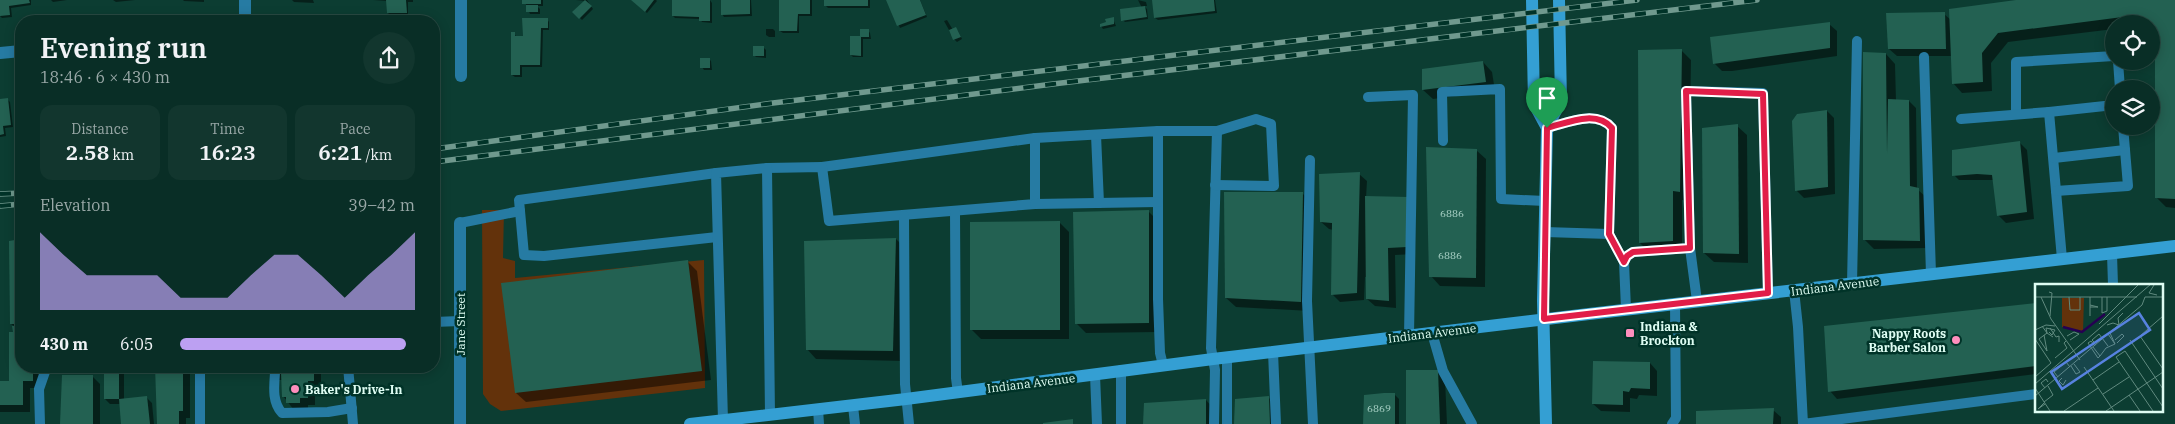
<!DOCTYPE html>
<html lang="en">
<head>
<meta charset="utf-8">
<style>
  body { margin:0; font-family:"IBM Plex Serif",serif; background:#12362e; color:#f1f3f6; height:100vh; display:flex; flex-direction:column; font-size:19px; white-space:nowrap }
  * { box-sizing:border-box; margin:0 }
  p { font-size:16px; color:#99a8a7 }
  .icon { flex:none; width:28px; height:28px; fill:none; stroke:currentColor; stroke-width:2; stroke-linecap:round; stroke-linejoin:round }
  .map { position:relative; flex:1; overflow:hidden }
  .side { position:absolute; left:15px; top:15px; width:425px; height:358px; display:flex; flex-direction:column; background:#092e26; border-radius:20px; box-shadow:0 2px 12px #0003,0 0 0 1px #294a43 }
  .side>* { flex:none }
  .fabs { position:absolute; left:2105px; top:15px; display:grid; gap:10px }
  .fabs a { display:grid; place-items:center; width:55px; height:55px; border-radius:50%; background:#092e26; box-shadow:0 2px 12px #0003,0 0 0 1px #294a43; font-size:25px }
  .pin { position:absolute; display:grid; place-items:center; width:42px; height:42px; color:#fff; margin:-51px -21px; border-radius:50% 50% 50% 0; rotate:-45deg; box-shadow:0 0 5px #0007 }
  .pin .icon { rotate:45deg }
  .round { display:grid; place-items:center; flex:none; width:52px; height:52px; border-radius:26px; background:#12362e }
  .overview { display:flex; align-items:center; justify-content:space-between; height:85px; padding:0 25px }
  h1 { font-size:28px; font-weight:600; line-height:38px }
  .metrics { display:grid; grid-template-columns:repeat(3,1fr); gap:8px; height:85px; padding:5px 25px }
  .metrics div { display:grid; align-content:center; border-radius:12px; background:#12362e; text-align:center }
  .metrics b { font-size:21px; font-weight:600 }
  .metrics small { font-size:14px; font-weight:400 }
  .metrics p { font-size:14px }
  .chart { height:140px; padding:10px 25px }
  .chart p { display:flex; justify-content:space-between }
  .chart svg { width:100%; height:90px; margin-top:5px; fill:#bca0f2; opacity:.7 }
  ul { padding:0 25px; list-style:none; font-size:16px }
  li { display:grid; grid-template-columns:80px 60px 1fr; align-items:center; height:38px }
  li i { height:12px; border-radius:6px; background:#bca0f2 }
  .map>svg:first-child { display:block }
</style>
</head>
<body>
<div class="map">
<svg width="2175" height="424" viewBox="0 0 2175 424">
  <rect width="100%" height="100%" fill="#0c3d32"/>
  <polygon fill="#63320b" points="482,210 504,210 503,258 515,261 515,278 704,260 705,388 501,411 490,404 483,394"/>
  <g fill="#0007">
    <polygon points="0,0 31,0 31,5 11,8 12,17 2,18 0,16"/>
    <polygon points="51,0 67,0 53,2"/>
    <polygon points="113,0 135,0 116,2"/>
    <polygon points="183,0 204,0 204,2 184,1"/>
    <polygon points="292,0 313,0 314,3 294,2"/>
    <polygon points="373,0 413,0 413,2 408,2 408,15 390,15 388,13 388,1"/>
    <polygon points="524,0 543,0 543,6 537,6 540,9 540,14 530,14"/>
    <polygon points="576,0 587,0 593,9 582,20 574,12 586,1"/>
    <polygon points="632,0 656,0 657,1 647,13"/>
    <polygon points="673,0 710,0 712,3 712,23 702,22 700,19 675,18 673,16"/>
    <polygon points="722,0 751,0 752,16 724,17 722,14"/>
    <polygon points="780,0 812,0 812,16 799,16 799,33 783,33 780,31"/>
    <polygon points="825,0 870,0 870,8 828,8 826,6"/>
    <polygon points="888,0 920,0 927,17 900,28"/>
    <polygon points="1138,0 1146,2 1147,6 1144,6 1147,9 1148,19 1125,22 1123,20 1142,8"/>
    <polygon points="1155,0 1215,0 1217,13 1158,20 1155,18"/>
    <polygon points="2026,0 2175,0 2175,208 2166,207 2157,198 2156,32 2151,24 2114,24 2114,29 2008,42 1991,63 1992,91 1962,93 1953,83 1952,56 1897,56 1889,49 1944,14 1951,20"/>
    <polygon points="547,19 549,22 549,30 543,30 542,67 522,67 522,77 515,77 512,75 514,33 517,38 524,38"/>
    <polygon points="1113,19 1116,26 1103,29 1101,26"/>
    <polygon points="947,20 953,30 956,29 958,31 962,39 957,42 954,39 944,21"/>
    <polygon points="1829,24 1837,31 1837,56 1732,71 1722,71 1714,63"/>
    <polygon points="766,29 773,29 775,31 775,37 769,37 766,35"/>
    <polygon points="861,30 868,30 870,33 871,39 863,39 863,57 853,57 851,55 861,38"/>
    <polygon points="763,47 766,50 766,58 756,57 754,55"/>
    <polygon points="1681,50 1691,60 1689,201 1682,200 1682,250 1649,252 1640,243"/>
    <polygon points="1886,54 1895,64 1896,101 1909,101 1916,108 1917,189 1926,197 1927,248 1874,249 1864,239"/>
    <polygon points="709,59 711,61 712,70 704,70 702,67"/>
    <polygon points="1483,62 1492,72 1495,91 1433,99 1423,90"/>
    <polygon points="7,99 10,102 13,127 5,128 6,136 0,137 0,100"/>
    <polygon points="1827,111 1834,118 1835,194 1804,198 1797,191"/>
    <polygon points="1737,126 1747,135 1748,263 1714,262 1704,253"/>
    <polygon points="2019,142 2027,150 2034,219 2006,223 1998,215 1994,180 1959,180 1954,175"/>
    <polygon points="1476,150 1486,159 1485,287 1440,286 1431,276"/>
    <polygon points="1359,174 1367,181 1366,198 1409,198 1416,206 1415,254 1395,255 1396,308 1375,306 1367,299 1367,277 1365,277 1364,300 1340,302 1332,294 1333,230 1329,229 1321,222"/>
    <polygon points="1303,194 1312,203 1310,311 1236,307 1226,298"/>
    <polygon points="1149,212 1158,221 1158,332 1086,333 1076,323"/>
    <polygon points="1059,222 1069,232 1069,339 981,339 972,330"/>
    <polygon points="896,239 905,248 903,361 816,359 807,349"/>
    <polygon points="21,241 21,366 40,366 40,388 30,388 30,412 0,412 0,382 10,382 14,334 14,326 11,324 11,242"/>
    <polygon points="688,262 697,271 711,380 526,402 516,393"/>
    <polygon points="2036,304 2036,374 1837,399 1830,391 1825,327"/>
    <polygon points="1650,363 1657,371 1657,396 1639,395 1637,399 1630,398 1630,412 1601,411 1593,404"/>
    <polygon points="157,366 190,366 190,418 186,418 186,424 158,424"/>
    <polygon points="271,366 321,366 321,388 315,388 315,405 308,405 308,410 294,410 283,396 283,380 279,380"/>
    <polygon points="359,366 419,366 420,370 363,371"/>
    <polygon points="119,367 124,372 124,400 147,398 152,403 154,424 122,424 121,404 110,404 105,399"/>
    <polygon points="1438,372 1445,379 1447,424 1407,424"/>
    <polygon points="93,377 100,384 100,424 62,424"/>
    <polygon points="1394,394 1399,399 1399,424 1365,424"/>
    <polygon points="1268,397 1276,405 1276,424 1235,424"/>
    <polygon points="1206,400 1213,408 1213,424 1145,424"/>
    <polygon points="1773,410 1781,417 1781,424 1697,424"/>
  </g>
  <g fill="#236152">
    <polygon points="0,0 29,0 30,3 9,6 10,15 0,16"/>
    <polygon points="386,0 406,0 407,13 387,13"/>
    <rect x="522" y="0" width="19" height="4"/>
    <polygon points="585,0 592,6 579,19 572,12"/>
    <polygon points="631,0 654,0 645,12"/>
    <polygon points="672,0 710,0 710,21 699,21 699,17 672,16"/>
    <polygon points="721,0 750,0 750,14 721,15"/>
    <polygon points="779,0 810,0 810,14 798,14 797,31 779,31"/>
    <rect x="824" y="0" width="44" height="6"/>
    <polygon points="886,0 920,0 926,15 897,26"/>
    <polygon points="1152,0 1214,0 1215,11 1154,18"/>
    <polygon points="2016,0 2175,0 2175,199 2155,198 2155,32 2151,28 2151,24 2146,24 2138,15 1998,33 1982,53 1983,82 1952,84 1949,9"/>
    <rect x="526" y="5" width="12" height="7"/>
    <polygon points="1145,6 1147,17 1121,21 1120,9"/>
    <polygon points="1945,12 1946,49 1888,49 1886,13"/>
    <polygon points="1114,17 1114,24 1100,27 1100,24 1106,22 1105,19"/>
    <polygon points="522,18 548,18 548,28 541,28 540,65 520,65 520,75 511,75 511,32 515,32 515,36 523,36"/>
    <polygon points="1830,22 1830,48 1713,64 1710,37"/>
    <polygon points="956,27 961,37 953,40 949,30"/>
    <polygon points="860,29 869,29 869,37 861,37 861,56 850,55 850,36 860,36"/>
    <rect x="753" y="46" width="11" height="10"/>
    <polygon points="1682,49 1680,192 1673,191 1673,241 1639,243 1638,50"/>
    <polygon points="1863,52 1886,53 1887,154 1888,99 1909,100 1910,186 1919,188 1920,241 1863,240"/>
    <rect x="700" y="58" width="10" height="10"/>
    <polygon points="1483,61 1486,82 1422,90 1422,69"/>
    <polygon points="8,98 11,125 3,126 4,134 0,135 0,99"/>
    <polygon points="1827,110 1828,187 1795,191 1792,121 1797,114"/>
    <polygon points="1738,124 1739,254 1703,253 1702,128"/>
    <polygon points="2020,141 2027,212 1997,216 1992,175 1977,174 1952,176 1952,150"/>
    <polygon points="1426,147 1477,149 1476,278 1429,277"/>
    <polygon points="1360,172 1357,293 1331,295 1332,223 1320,222 1319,174"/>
    <polygon points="1224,192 1303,192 1301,302 1225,298"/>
    <polygon points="1365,196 1409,197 1407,247 1388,248 1389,301 1366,299"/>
    <polygon points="1149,210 1149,323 1075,324 1073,212"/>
    <polygon points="1060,221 1060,330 970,330 970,222"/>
    <polygon points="896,238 893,351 806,350 804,241"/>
    <polygon points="21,239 21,324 10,324 9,241"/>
    <polygon points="688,260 702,371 515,393 501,283"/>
    <polygon points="2036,303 2036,366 1828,392 1824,326"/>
    <polygon points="12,326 21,326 21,366 33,366 33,381 23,381 23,405 0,405 0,381 9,381 9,332 13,332"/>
    <polygon points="1593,361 1650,362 1650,389 1631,388 1629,392 1623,391 1623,405 1592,404"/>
    <rect x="104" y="366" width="15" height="33"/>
    <polygon points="155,366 183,366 183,411 179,411 179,424 157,424"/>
    <polygon points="270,366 314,366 314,381 308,381 308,398 300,398 300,403 286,403 286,397 282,397 281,373 270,373"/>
    <polygon points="1406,370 1438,370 1440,424 1406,424"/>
    <polygon points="62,375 93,375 93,424 60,424"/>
    <polygon points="1384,393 1395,393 1395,424 1363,424 1364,395"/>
    <polygon points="147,396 150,424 121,424 119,399"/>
    <polygon points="1269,396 1270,424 1234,424 1235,399"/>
    <polygon points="1206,399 1206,424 1143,424 1144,403"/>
    <polygon points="1774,408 1773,424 1696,424 1696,411"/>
    <polygon points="1073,419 1073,424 1043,424 1043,423"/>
  </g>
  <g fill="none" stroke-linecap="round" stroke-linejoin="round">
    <g stroke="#267ba3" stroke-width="10">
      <polyline points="1924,57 1931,274"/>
      <polyline points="2118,61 2120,89"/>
      <polyline points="1368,97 1413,95 1409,336"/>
      <polyline points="2049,112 2114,105"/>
      <polyline points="2016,114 2016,62 2114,56"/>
      <polyline points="1961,119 2049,112 2062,259"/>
      <path d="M1547,128C1567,123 1596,109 1612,128L1609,234L1624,262"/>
      <polyline points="1158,131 1217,131 1211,348 1215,370 1214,424"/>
      <polyline points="1096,135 1099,203"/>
      <polyline points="1443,141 1442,92 1500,89 1501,199 1545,201"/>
      <polyline points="2054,158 2125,150"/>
      <polyline points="1310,160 1307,301 1313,424"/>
      <polyline points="822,167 1035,138"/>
      <polyline points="767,168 822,167 829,221 1035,204 1035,138 1158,131 1158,299 1160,353 1163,365"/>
      <polyline points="716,173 519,200 524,255 544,256 717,237"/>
      <polyline points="1215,185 1274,186 1271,124 1256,119 1217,131"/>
      <polyline points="2056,191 2128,186 2123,126"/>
      <polyline points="1035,204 1158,202"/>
      <polyline points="955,212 956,378 958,393"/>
      <polyline points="904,216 905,384 909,424"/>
      <polyline points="460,223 520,211"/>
      <polyline points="1545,232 1609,234"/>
      <polyline points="2112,254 2113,285"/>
      <polyline points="1852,284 1857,41"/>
      <polyline points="1794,290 1798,327 1803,424 2036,394"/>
      <polyline points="1697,301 1690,248 1686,91 1763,93 1768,293"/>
      <polyline points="1626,309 1624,262 1627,256 1633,252 1690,248"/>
      <polyline points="434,322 460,321"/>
      <polyline points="1432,333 1443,371 1472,424"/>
      <polyline points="1273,352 1276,424"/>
      <polyline points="1227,357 1227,424"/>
      <polyline points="348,366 353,424"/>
      <path d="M275,373C274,387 272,402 282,413L328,412L352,408"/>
      <polyline points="1095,375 1097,424"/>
      <polyline points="853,406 855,424"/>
      <polyline points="818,409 819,424"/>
      <polyline points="723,420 716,173 767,168 770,415"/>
      <polyline points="40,424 39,389 47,366"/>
      <polyline points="200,424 200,366"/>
      <polyline points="1121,424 1121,370"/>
      <polyline points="1672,424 1676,418 1675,304"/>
    </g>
    <g stroke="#267ba3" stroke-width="12">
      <polyline points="245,0 245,21"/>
      <polyline points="0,53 21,51"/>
      <polyline points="461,76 461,0"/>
      <polyline points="460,223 460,424"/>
    </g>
    <g stroke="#349fd3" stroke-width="12">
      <polyline points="1532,0 1534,104 1547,128"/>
      <polyline points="690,424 906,399 1213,359 1589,314 2175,246"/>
      <polyline points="1546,424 1543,301 1547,128 1561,101 1559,0"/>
    </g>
    <g stroke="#70998e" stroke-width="5.5">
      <g id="rail">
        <polyline points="434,149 773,103 1637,0"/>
        <polyline points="434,162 1053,84 1757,0"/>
        <polyline points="0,194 21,193"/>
        <polyline points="0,206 21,204"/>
      </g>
    </g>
    <use href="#rail" stroke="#003328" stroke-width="4" stroke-dasharray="11" stroke-linecap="butt"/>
  </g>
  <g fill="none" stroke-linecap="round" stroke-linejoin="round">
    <g stroke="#fff" stroke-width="10">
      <path id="route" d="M1686,91L1763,94L1768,293L1544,319L1547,128C1567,123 1596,109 1612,128L1609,234L1624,262L1627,256L1633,252L1690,248Z"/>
    </g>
    <use href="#route" stroke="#e11d48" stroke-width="6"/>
  </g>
  <g fill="#fe8ebd" stroke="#003328" stroke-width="2">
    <rect x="1625" y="328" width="10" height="10" rx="2.5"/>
    <circle cx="1956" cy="340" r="5"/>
    <circle cx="295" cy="389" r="5"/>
  </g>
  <g text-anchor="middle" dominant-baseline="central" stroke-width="5" stroke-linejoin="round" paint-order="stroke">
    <g font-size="10" fill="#afd6cb">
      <text x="1452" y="213">6886</text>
      <text x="1450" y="255">6886</text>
      <text x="1379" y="408">6869</text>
    </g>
    <g font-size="12" fill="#defdf3" stroke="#003328">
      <text transform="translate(1835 286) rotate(-7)">Indiana Avenue</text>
      <text transform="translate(460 324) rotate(-90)">Jane Street</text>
      <text transform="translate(1432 333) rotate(-7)">Indiana Avenue</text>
      <text transform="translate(1031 383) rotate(-7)">Indiana Avenue</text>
    </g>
    <g font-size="12" font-weight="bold" fill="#defdf3" stroke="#003328" text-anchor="start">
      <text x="1640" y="326">Indiana &amp;<tspan x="1640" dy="14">Brockton</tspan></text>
      <text x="1946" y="333" text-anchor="end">Nappy Roots<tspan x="1946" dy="14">Barber Salon</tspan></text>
      <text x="305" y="389">Baker's Drive-In</text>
    </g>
  </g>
  <g transform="translate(2035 284)">
    <rect width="128" height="128" fill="#0c3d32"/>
    <path d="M27,14H49L48,48L27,43Z" fill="#63320b"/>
    <path fill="none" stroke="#250052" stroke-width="2.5" d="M28,43L47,48L70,30"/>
    <path fill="none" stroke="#608a7f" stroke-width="1" d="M119,1L114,9L122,11M14,8L17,9L15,32M0,13H102M6,13L16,35L45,76M34,13L35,26H45V13M55,13V32M67,13V29L72,27V13M91,13L104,0M110,13H128M55,21L63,23H55M128,32L105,52L128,85M64,40L91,13M72,41L78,39L84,41L83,34L88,29M7,42L12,49L4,55L12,67M15,44L21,53L24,52V58M0,46L11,41L20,42M14,48L17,51L20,46L11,44L12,49L18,53M73,50L80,60L75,49M9,51L12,67M32,52L39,48L44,50L35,56M0,55L16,79L0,93M80,56L87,50L89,52L82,59M95,56L128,105M59,58L57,56L64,50L73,62M60,62L56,57L53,59L63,74L65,72M58,63L65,72L71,64L80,60M20,74L32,64L29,59L31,57M36,82L41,90L45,88L39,80M49,83L79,127M23,93L19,88L31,78L35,83M27,94L24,97L28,101L31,96M58,96L84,78M0,100L116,0M0,104L15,127M10,104L6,99L11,95L13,98M68,110L94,93M94,111L105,127M0,112L107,21L110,13M9,118L18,111L13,102M9,119L3,125L10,120M29,127L63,104M71,127L128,88M118,127L81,73L90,67L128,123"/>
    <path fill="#5782e0" fill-opacity="0.15" stroke="#5782e0" stroke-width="2.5" d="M104,29L115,46L27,105L16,88Z"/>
    <rect width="128" height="128" fill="none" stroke="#defdf3" stroke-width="2.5"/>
  </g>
</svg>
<div class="fabs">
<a><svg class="icon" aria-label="locate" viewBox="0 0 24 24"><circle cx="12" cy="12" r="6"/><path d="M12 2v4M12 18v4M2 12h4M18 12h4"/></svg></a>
<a><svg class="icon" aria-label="layers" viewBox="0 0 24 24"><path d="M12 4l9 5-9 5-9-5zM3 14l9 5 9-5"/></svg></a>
</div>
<div class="pin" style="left:1547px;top:128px;background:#1e9e55"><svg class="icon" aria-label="arrive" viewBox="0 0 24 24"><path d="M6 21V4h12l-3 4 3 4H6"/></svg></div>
<section class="side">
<div class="overview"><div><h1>Evening run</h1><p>18:46 · 6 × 430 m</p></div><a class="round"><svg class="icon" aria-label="share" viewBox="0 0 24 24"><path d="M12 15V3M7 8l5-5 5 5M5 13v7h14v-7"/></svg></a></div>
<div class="metrics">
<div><p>Distance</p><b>2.58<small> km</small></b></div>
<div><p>Time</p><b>16:23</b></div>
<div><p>Pace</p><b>6:21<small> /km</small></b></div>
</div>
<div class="chart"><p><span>Elevation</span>39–42 m</p>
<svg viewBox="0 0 160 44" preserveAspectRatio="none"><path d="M0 44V6L10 17L20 27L30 27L40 27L50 27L60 38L70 38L80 38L90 27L100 17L110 17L120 27L130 38L140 27L150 17L160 6V44z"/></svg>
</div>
<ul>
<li><b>430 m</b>6:05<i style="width:96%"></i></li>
</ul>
</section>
</div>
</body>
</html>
